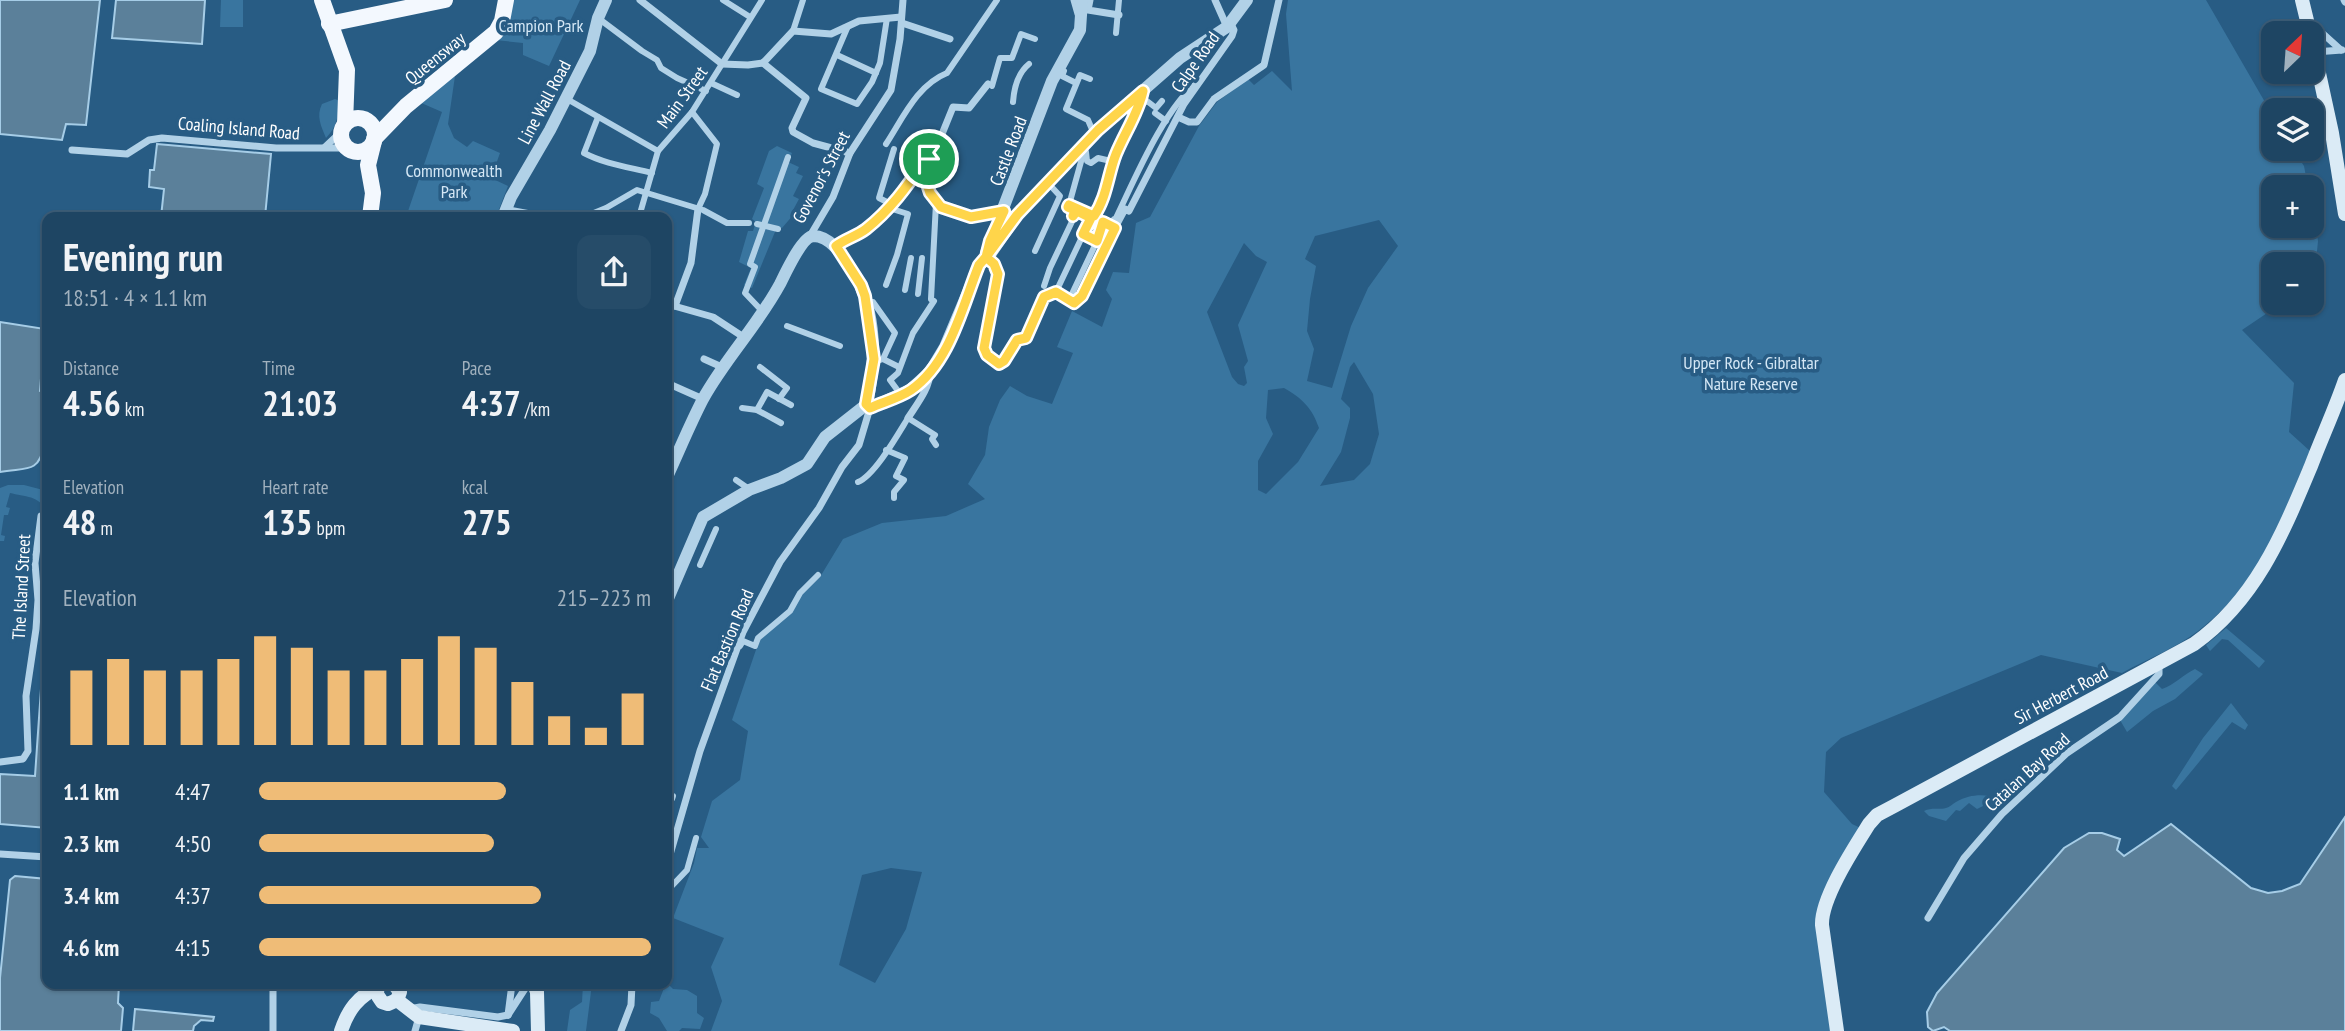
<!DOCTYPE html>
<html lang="en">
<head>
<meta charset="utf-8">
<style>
  body { margin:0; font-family:"PT Sans Narrow",sans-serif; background:#264c69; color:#f1f3f6; height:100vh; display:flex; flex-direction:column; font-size:26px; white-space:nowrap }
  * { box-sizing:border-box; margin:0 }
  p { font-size:23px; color:#a1b1be }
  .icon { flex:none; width:38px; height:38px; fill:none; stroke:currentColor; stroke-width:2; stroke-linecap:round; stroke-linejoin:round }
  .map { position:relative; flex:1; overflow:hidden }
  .side { position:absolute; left:42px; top:212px; width:630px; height:777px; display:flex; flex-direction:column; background:#1e4563; border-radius:14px; box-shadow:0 2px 5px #0004,0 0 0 2px #3c5d78 }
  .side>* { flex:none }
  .needle { width:46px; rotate:25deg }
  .controls { position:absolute; left:2261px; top:21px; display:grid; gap:14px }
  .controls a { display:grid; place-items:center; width:63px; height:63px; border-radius:14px; background:#1e4563; box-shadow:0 2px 5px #0004,0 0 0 2px #3c5d78; font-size:35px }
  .pin { position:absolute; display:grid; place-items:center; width:60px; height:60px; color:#fff; margin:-30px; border:4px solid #fff; border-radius:50%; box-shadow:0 2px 7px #0007 }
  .round { display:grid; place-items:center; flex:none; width:74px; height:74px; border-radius:14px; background:#264c69 }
  .summary { display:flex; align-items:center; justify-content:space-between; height:119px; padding:0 21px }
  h1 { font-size:38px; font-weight:800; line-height:52px }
  .figures { display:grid; grid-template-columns:repeat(3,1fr); gap:10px; height:119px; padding:7px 21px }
  .figures div { display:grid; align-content:center }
  .figures b { font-size:35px; font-weight:800 }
  .figures small { font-size:19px; font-weight:400 }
  .figures p { font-size:19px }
  .chart { height:196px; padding:14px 21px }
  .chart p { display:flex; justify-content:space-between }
  .chart svg { width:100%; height:126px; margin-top:7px; stroke:#efbc77; stroke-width:6 }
  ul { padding:0 21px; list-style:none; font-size:23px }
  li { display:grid; grid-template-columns:112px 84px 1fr; align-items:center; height:52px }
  li i { height:18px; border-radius:9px; background:#efbc77 }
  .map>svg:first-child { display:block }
</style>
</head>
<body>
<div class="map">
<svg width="2345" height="1031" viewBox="0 0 2345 1031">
  <rect width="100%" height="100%" fill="#285c84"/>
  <g fill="#39759f" fill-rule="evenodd">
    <polygon points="221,0 243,0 243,27 220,27"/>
    <polygon points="507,0 580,0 549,66 523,55 523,43 495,40"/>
    <path d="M1288,0H2206L2273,116V149H2293L2304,166L2308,187H2273V226H2312V205L2318,241L2314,281L2312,283V264H2273V303H2282L2242,330L2294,383L2289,432L2310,451C2280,520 2260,584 2198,631C2176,648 2147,659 2122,673L2041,655L1841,738L1826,752L1824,792L1852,824L1865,830L1825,903L1837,1031H711L722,1001L711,967L724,938L673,918L694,863L697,848H709L701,837L712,801L740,780L748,731L732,720L760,638L791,613L801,595L820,577L843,539L882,523L946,516L985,499L968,484L985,455L989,427L1000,400L1010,386L1027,396L1052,404L1073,353L1057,347L1072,311L1102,327L1112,299L1106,290L1113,272L1129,273L1136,223L1150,217L1199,126L1217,102L1248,79L1254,85L1272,71L1292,91L1286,14ZM1379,220L1398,246L1368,288L1351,326L1332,388L1307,381L1314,349L1307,331L1310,299L1316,266L1305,259L1315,236ZM1244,243L1256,256L1267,262L1238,325L1248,361L1244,367L1247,383L1244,386L1238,384L1232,377L1207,312ZM1354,362L1373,394L1379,434L1370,464L1354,480L1320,486L1341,452L1350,418V408L1341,399L1350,367ZM1284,388C1303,399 1312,408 1319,428L1298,462L1266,494L1258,490V461L1273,434L1266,418L1268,390ZM891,868L922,872L906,929L875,983L839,965L862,875Z"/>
    <polygon points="455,76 448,124 454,138 467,147 473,141 500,153 491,178 508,186 496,217 406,217 442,112 419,102"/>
    <path d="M335,99L340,101C338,116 337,127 326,138C321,126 316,116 322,104Z"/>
    <polygon points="777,146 792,153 788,162 799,167 796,173 803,176 793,196 799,199 792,212 794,214 782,228 777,227 752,288 744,285 751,268 739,262 748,231 753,231 756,222 752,219 764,188 757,184 769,151"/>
    <path d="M8,485H24L47,491V517H45C46,496 26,497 10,493L6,507L10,508L8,515H4L1,535L5,536L4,541H0V488Z"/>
    <polygon points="2226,628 2265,661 2259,668 2228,640 2222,639 2210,651 2206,645"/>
    <path d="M2195,669L2203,674L2200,677L2175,699L2153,711L2127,732L2120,720L2155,682L2162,689C2174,685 2184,674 2195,669Z"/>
    <polygon points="2231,703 2248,725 2245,730 2232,722 2176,790 2172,786 2203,738"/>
    <path d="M2052,757L2008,796L1993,806L1989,803L1977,809L1969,803L1960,811L1956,810L1946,821L1929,816L1924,811C1932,807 1938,810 1946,808C1950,807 1952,804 1956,802C1971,794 1983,794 1998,798C2003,789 2008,789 2015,784C2028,775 2036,761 2052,757Z"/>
    <polygon points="583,984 592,984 586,1031 567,1031 570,1010 582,1002"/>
    <polygon points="669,985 673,989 687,990 697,996 697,1013 704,1018 700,1029 682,1028 679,1031 667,1031 659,1018 650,1013 651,1002 659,1001 664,988"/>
  </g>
  <g fill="#5b809a" stroke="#a6cde7" stroke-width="2">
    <polygon points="0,0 100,0 86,125 66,124 62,140 0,134"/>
    <polygon points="116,0 205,0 202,44 112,38"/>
    <polygon points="157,144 271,154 265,217 161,217 164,189 149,187 150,170 154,170"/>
    <path d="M0,322L45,329L40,391L47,392V443L44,445C39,475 24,467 0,472Z"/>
    <polygon points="47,602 47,828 0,824 0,774 35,776"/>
    <polygon points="2345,817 2345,1031 1950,1031 1944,1027 1933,1031 1928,1027 1927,1012 1937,993 2064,848 2089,833 2102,833 2120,839 2117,850 2124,856 2171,824 2251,888 2268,893 2282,891 2300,884"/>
    <polygon points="15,876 47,879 47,984 119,984 118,1003 123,1008 121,1031 0,1031 0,978 10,880"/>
    <polygon points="135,1009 214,1017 213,1021 201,1020 194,1026 193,1031 133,1031"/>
  </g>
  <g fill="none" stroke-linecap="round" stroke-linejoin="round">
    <g stroke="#b1d1e7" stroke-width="6">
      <polyline points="723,0 750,17"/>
      <polyline points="598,18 642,51 657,60 661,68 677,78 706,91"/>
      <polyline points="848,26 821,89 857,104 872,82 880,63 887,18"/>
      <polyline points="793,31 803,0"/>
      <polyline points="1116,33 1119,0"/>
      <polyline points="837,55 876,73"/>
      <polyline points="1064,71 1062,76 1076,83"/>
      <polyline points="1090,79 1080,75 1066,109 1088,120 1094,134"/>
      <polyline points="711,83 737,95"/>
      <polyline points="992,86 1000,58 1012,58 1021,34 1035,39"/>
      <polyline points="567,99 658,151"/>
      <path d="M1013,102C1014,88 1018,73 1029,64"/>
      <polyline points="1139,106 1147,101 1156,108 1162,101"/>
      <polyline points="692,112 717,144 705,194 698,209"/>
      <polyline points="1155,113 1166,121"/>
      <path d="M598,117L584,153C605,164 628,167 652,173"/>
      <path d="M886,144C903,118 917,85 947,73L997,0"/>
      <polyline points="1086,152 1087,161 1091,163 1098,158 1111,161 1112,165"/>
      <polyline points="893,205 879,198 894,149"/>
      <polyline points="1069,205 1082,158 1083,149"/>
      <polyline points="506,209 549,217"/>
      <path d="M1090,214L1094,216C1107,197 1108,175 1116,154C1124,133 1137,115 1142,93"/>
      <polyline points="584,217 606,208 637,190 703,210 727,223 749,223"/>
      <polyline points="639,217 658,151 692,112 762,0"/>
      <path d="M1115,220C1134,181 1164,108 1198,82"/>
      <polyline points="757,224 778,229"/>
      <polyline points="1035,251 1060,196 1048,183"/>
      <polyline points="886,285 897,255 908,214 889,208"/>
      <polyline points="1044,286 1050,268 1077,211 1091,218 1055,294"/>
      <polyline points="905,290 911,258"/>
      <polyline points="1057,292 1066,298 1067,299 1074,303 1082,296 1115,228 1103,222 1097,241 1070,298 1067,299"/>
      <polyline points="918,294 922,258"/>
      <polyline points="931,299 936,203"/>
      <polyline points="867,302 873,302 895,333 883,359"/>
      <polyline points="763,312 745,293 755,267 750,264 788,157"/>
      <polyline points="787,326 840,346"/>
      <polyline points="880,360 883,359 899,367"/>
      <polyline points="760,367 787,388 779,399"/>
      <polyline points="901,395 890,380 898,373 913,333 934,301"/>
      <polyline points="742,408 757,410 781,423"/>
      <polyline points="757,410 767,392 791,405"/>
      <polyline points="886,450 905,458 896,476 904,480 894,492 894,498"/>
      <polyline points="736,480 749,489"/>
      <path d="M858,482C875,475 898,434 908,418L935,435L932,439L936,445"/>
      <polyline points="700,565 716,529"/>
      <polyline points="740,646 743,641 755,646 758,638 790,611 800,593 818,575"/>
      <polyline points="667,799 672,799 673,796"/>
      <polyline points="667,891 687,870 696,838"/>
    </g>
    <g stroke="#b1d1e7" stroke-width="7">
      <polyline points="640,0 722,64 748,65 763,63"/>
      <polyline points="1074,0 1078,14"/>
      <polyline points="1090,0 1088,10 1119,15"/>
      <polyline points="1215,0 1227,27"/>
      <polyline points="2344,0 2345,2"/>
      <polyline points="2310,22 2341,50"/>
      <polyline points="902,23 950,39"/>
      <polyline points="2315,52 2342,50"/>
      <polyline points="763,63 793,31 831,34 859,21 901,17"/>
      <polyline points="763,63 806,98 792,128 793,132 813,143 850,153"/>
      <polyline points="1178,117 1189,122 1197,122 1214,99 1264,65 1279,0"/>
      <polyline points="325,147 342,131"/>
      <polyline points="72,150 127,154 149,140 162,138 276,148 340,148 351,150"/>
      <polyline points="929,159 927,184 930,193 937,205 971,217 1003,211"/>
      <polyline points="1114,220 1118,222 1125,209 1129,211 1184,104 1232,36 1234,30 1231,24"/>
      <polyline points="810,236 833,197 850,153 891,90 900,39 903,0"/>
      <polyline points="837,246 864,231 887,211 899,198 924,161 929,159 932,147 940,139 953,107 969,108 988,84"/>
      <polyline points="986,257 994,264 998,274 984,348 987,355 999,364 1004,361 1017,340 1026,338 1044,297 1055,294"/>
      <polyline points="667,304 713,317 745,338"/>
      <polyline points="675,306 691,263 698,209"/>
      <polyline points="667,358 669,359 668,384"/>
      <polyline points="704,359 724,368"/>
      <polyline points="667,383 703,399"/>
      <path d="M908,418C917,404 930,388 930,372"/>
      <polyline points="0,762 23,759 28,751 26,696 36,629 38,600 35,563 41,516"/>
      <polyline points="0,854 47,857"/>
      <polyline points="667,865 700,751 743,632 780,562 819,508 842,467 859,445 870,408"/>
      <polyline points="1928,918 1964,858 2002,814 2067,753 2120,717 2159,674 2159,664"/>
      <polyline points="409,1009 420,1007 498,1017 508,1015"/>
      <polyline points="508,1015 528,984"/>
      <polyline points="508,1015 512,984"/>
      <polyline points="273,1031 273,984"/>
      <polyline points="415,1031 419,1017"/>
      <polyline points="621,1031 631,1005 632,984"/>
    </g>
    <g stroke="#b1d1e7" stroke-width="12">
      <polyline points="503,217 511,197 550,130 590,51 598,18 606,0"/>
      <polyline points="986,253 1052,81 1080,30 1082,0"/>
      <polyline points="867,404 870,408 910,390 930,372 945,347 979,266 991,253 1017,215 1098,130 1180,58 1227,27 1247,0"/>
      <path d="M667,477C679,451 690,424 703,399C725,359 758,325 780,284C785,274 802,237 813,236C833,236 845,260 854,274C877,312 876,362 867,404L825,437L807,464L781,478L749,490L703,517L667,601"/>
    </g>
    <g stroke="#dbebf6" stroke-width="14">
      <polyline points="2302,0 2310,33"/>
      <polyline points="2312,41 2332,133 2345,214"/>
      <polyline points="394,984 400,992 397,1000"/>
      <polyline points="534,984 537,992 538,1031"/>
      <polyline points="378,996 382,1002 388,1004 397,1000"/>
      <polyline points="397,1000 419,1017 513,1031"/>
      <path d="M341,1031C348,1010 358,996 379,987"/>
      <path d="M1837,1031L1822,925C1821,898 1854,848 1869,824L1877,815L1894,806L2194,644C2256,600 2283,533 2311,466C2322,437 2335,409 2345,380"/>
    </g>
    <g stroke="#f3f8fe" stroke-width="16">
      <polyline points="322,0 347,70 345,124"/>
      <polyline points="329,24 445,0"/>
      <circle cx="358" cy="135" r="17"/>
      <polyline points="374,139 406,106 496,32 502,21 506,0"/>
      <polyline points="370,217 373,193 368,165 374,141"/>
    </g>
  </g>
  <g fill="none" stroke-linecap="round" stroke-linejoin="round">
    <g stroke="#fff" stroke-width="14">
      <path id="route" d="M929,159L924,161C907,187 890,210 866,229C857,236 845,239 836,246L861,285L865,296L874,359L866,404L870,408C883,402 899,398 911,390C950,363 962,307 979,265L986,257L994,264L998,274L984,348L987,355L999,364L1004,361L1017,340L1026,338L1044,297L1056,292L1074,303L1082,296L1115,228L1103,222L1097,241L1083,234L1091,218L1077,211L1073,216L1075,210L1068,207L1069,205L1094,216C1107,197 1108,174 1116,154C1125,132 1138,114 1143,91L1098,130L1017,215L986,257L990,241L1004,211L971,217L941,207L930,193L927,184L929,159"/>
    </g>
    <use href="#route" stroke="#ffd54a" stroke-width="9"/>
  </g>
  <g text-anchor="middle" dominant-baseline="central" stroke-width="7" stroke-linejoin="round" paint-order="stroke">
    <g font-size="18" fill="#d5e8f6" stroke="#285c84">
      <text x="541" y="25">Campion Park</text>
      <text x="454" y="170">Commonwealth<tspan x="454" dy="21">Park</tspan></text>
      <text x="1751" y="362">Upper Rock - Gibraltar<tspan x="1751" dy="21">Nature Reserve</tspan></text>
    </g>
    <g font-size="18" fill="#fff" stroke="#285c84">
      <text transform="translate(435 58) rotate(-39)">Queensway</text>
      <text transform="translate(1195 62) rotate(-55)">Calpe Road</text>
      <text transform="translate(682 97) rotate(-54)">Main Street</text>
      <text transform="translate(544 102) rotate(-62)">Line Wall Road</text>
      <text transform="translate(239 128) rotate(5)">Coaling Island Road</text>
      <text transform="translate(1008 151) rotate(-69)">Castle Road</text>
      <text transform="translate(821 177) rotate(-62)">Govenor's Street</text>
      <text transform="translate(21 587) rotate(-87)">The Island Street</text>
      <text transform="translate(727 640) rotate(-67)">Flat Bastion Road</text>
      <text transform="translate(2061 695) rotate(-28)">Sir Herbert Road</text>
      <text transform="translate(2027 772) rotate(-42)">Catalan Bay Road</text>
    </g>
  </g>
</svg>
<div class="controls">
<a><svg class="needle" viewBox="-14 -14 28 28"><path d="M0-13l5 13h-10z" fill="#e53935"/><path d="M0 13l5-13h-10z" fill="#a1b1be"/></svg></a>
<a><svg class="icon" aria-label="layers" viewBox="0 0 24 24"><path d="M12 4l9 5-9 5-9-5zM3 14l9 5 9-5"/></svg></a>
<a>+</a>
<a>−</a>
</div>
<div class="pin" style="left:929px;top:159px;background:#1e9e55"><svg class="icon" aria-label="arrive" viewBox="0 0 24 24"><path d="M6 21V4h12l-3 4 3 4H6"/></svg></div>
<section class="side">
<div class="summary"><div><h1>Evening run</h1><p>18:51 · 4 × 1.1 km</p></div><a class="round"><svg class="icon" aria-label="share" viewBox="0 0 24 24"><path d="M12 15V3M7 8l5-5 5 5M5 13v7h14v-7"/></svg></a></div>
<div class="figures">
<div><p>Distance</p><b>4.56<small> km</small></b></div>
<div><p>Time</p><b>21:03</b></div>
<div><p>Pace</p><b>4:37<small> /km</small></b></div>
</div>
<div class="figures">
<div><p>Elevation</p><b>48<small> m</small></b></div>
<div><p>Heart rate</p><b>135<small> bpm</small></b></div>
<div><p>kcal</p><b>275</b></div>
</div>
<div class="chart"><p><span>Elevation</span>215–223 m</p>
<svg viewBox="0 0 160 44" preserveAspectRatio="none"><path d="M5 44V18M15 44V14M25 44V18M35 44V18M45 44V14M55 44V6M65 44V10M75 44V18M85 44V18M95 44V14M105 44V6M115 44V10M125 44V22M135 44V34M145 44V38M155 44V26"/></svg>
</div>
<ul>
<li><b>1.1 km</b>4:47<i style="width:63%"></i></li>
<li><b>2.3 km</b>4:50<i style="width:60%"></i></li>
<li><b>3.4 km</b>4:37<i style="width:72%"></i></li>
<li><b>4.6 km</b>4:15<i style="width:100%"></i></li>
</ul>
</section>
</div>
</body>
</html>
